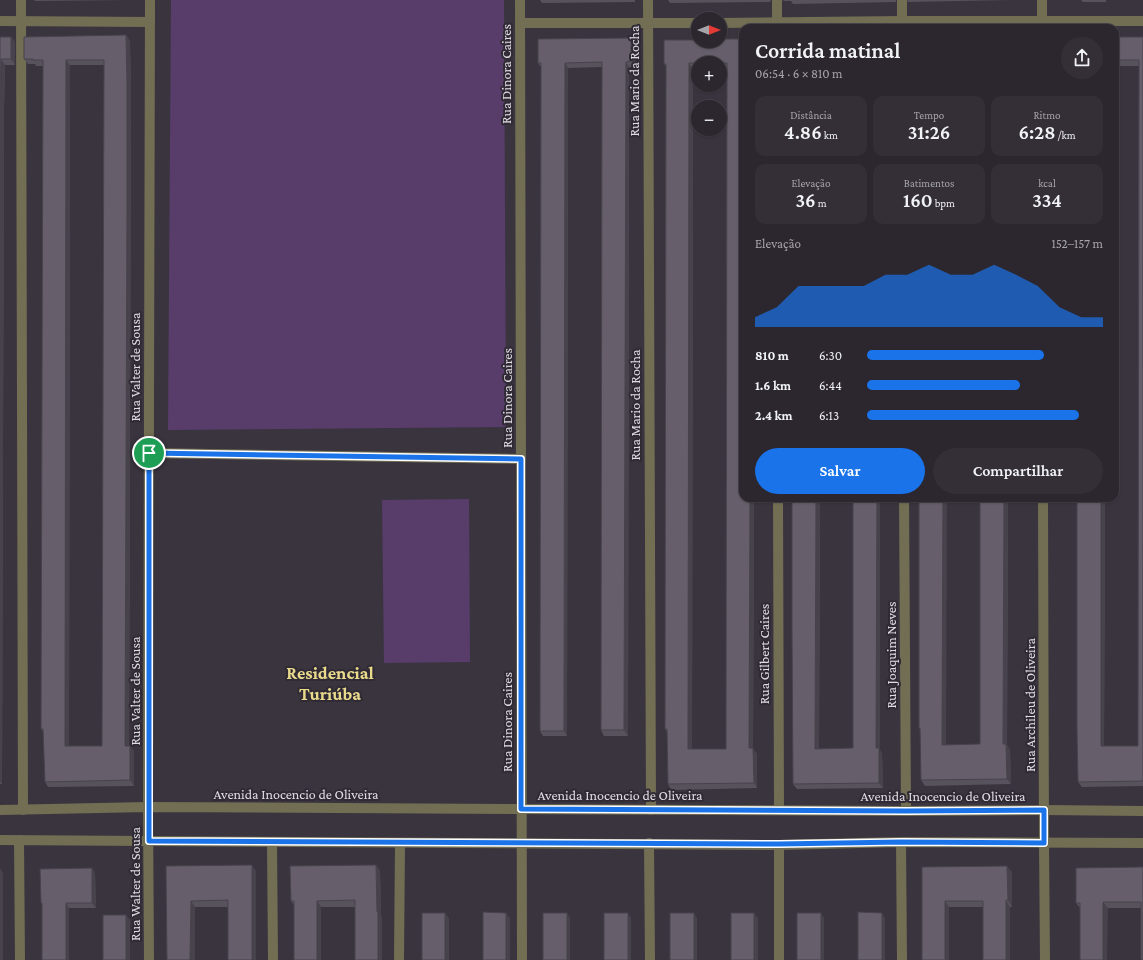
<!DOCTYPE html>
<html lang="pt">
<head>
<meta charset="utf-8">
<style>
  body { margin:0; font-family:"Crimson Pro",serif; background:#342f37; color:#f1f3f6; height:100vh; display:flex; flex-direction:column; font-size:15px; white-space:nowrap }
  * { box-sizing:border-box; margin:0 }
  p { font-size:13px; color:#a6a5aa }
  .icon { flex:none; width:22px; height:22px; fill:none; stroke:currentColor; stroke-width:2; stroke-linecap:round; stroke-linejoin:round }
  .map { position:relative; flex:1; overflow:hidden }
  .panel { position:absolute; left:739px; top:24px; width:380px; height:478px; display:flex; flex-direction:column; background:#2c272f; border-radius:12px; box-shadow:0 1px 3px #0004,0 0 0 1px #48444b }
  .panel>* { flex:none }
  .needle { width:26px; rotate:90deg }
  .buttons { position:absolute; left:691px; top:12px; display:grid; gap:8px }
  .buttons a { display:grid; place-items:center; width:36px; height:36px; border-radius:50%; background:#2c272f; box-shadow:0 1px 3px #0004,0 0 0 1px #48444b; font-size:20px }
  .pin { position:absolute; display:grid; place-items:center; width:34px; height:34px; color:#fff; margin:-17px; border:2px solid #fff; border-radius:50%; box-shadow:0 1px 4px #0007 }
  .round { display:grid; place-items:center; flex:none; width:42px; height:42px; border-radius:21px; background:#342f37 }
  .overview { display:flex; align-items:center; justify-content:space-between; height:68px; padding:0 16px }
  h1 { font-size:22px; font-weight:600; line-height:30px }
  .stats { display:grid; grid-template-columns:repeat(3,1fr); gap:6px; height:68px; padding:4px 16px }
  .stats div { display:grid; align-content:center; border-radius:10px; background:#342f37; text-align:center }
  .stats b { font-size:20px; font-weight:600 }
  .stats small { font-size:11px; font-weight:400 }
  .stats p { font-size:11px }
  .chart { height:112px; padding:8px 16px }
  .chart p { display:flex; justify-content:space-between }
  .chart svg { width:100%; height:72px; margin-top:4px; fill:#1a73e8; opacity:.7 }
  .primary-button { display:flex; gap:8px; margin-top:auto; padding:8px 16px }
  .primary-button a { flex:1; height:46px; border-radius:24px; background:#1a73e8; color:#fff; font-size:16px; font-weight:600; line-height:46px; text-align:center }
  .primary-button a+a { background:#342f37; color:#f1f3f6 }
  ul { padding:0 16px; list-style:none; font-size:13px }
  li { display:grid; grid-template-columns:64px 48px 1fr; align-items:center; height:30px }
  li i { height:10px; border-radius:5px; background:#1a73e8 }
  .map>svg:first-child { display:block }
</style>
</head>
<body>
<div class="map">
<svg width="1143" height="960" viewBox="0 0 1143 960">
  <rect width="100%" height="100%" fill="#3a343f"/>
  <g fill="#583d6b">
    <polygon points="171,0 504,0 506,427 168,430"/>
    <polygon points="469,499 470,662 384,663 382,500"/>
  </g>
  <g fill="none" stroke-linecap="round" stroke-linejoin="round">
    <g stroke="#726e53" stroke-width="10">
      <polyline points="21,0 23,810"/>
      <polyline points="520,0 522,960"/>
      <polyline points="648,0 651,810"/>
      <polyline points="777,0 777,28"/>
      <polyline points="902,0 902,28"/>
      <polyline points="0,21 150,22"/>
      <polyline points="520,23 698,23"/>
      <polyline points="720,23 902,21 1143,21"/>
      <polyline points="149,453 521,459"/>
      <polyline points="778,498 779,810"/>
      <polyline points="904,498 906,811"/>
      <polyline points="19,840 20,960"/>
      <polyline points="272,842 273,960"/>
      <polyline points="901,842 902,960"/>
      <polyline points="649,843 650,960"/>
      <polyline points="1044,843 1045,960"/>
      <polyline points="779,845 779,960"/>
      <polyline points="149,960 148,807 150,0"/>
      <polyline points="399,960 400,843"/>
    </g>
    <g stroke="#726e53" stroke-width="10">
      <polyline points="1042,0 1042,28"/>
      <polyline points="1043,498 1044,843"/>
      <polyline points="0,810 148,807 906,811 1044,810 1143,811"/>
      <polyline points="0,840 779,845 901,842 1143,843"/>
    </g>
  </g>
  <g fill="#58525c" fill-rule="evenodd">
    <polygon points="34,0 128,0 35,1"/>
    <polygon points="540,0 635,0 635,2 542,3"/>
    <polygon points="668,0 771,0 770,2 670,3"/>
    <polygon points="783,0 896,0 896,2 793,4 791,1 784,1"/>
    <polygon points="907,0 1010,0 908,2"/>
    <polygon points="1081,0 1143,0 1106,0 1106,2 1083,2"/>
    <path d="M126,35L130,41L131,89L129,746L134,751V786L48,787L45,782L44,732L41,729L43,66H36L35,64H28L24,59ZM70,65H104L102,746H69Z"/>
    <polygon points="0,37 11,37 15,42 15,65 5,65 4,109 2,784 0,784"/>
    <polygon points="1115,37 1143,37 1143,786 1082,787 1078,782 1077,498 1105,498 1104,746 1138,746 1139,66 1115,66"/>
    <polygon points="631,38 634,43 635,67 629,67 628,736 604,736 601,730 602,67 568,68 567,736 543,736 540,731 541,67 538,63"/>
    <path d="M743,39V498H754L753,749L757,754V788L671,790L668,784L667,732L665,729L666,66L664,64ZM698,63H720V68H727L726,749H692L693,69H698Z"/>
    <polygon points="792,498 820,498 819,749 880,750 882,753 883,788 797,789 793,784"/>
    <polygon points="919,498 946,745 980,744 980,498 1008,498 1007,745 1010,750 1011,784 925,786 921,780 921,730 919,728"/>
    <polygon points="376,865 380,871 381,916 382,918 382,960 355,960 355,907 321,907 294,905 291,901"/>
    <polygon points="166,866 256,871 228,907 195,907 195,960 167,960"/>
    <polygon points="922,867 1012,872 1012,907 1010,907 1010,960 983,960 983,907 949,907 949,960"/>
    <polygon points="1143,867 1141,908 1080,908 1076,903"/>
    <polygon points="92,868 95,873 96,908 69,908 42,905 41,903"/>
  </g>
  <g fill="#47424b">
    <polygon points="126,35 130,41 131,89 129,751 125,746"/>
    <polygon points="11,37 15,42 15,65 11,59"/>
    <polygon points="631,38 634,43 635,67 631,61"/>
    <polygon points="1,59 5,65 4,109 2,784 0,782 0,98"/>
    <polygon points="66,60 70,65 69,752 65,746"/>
    <polygon points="626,62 629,67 628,736 624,730"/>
    <polygon points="565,63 568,68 567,736 564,731"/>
    <polygon points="689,63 693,69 692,755 688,749"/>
    <polygon points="750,498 754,498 753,749 757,754 757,788 754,783 749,748"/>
    <polygon points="816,498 820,498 819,754 815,749"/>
    <polygon points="877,498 880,498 880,750 882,753 883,788 879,783 876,748"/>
    <polygon points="943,498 947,498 946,750 942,745"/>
    <polygon points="1004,498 1008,498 1007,745 1010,750 1011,784 1007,779 1003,744"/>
    <polygon points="1101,498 1105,498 1104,752 1101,746"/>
    <polygon points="130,746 134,751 134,786 130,780"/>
    <polygon points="252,865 256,871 256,960 252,960"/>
    <polygon points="376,865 380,871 381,916 382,918 382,960 378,960"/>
    <polygon points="1007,866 1012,872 1012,907 1008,900"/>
    <polygon points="0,868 3,873 3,960 0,960"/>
    <polygon points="92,868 95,873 96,908 92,903"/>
    <polygon points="1006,900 1010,907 1010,960 1006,960"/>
    <polygon points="191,901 195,907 195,960 190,960"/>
    <polygon points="317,901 321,907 321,960 317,960"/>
    <polygon points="945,901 949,907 949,960 945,960"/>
    <polygon points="1103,902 1108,908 1107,960 1103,960"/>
    <polygon points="66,903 69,908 69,960 66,960"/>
    <polygon points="445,913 449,918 449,960 445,960"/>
    <polygon points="506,913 510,918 510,960 506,960"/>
    <polygon points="567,913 570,918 570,960 567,960"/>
    <polygon points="628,913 631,918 631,960 628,960"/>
    <polygon points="694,913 697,918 697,960 694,960"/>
    <polygon points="754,913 758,918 758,960 754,960"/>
    <polygon points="821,913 824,918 824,960 821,960"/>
    <polygon points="882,913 885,918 885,960 882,960"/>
    <polygon points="126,915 130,920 130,960 126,960"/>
  </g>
  <g fill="#665f6b" stroke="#47424b" fill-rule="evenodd">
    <path d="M126,35L127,84V209L125,746H130V780L45,782L43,729H41L43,60H33V59H24V37ZM66,60H104L102,746H65Z"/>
    <polygon points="0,37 11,37 11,59 1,59 0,98"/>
    <polygon points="1115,37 1143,37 1143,781 1078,782 1077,729 1077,498 1101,498 1101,746 1138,746 1139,60 1115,60"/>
    <polygon points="631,38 631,61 626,62 624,730 601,730 602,62 565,63 564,731 540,731 541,63 538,63 538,39"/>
    <path d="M720,39H743V498H750L749,748H753L754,783L668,784L667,729H665L666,64H664V40H698V41H720ZM689,63H727L726,749H688Z"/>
    <polygon points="792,498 816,498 815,749 853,748 853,498 877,498 876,748 879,748 879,783 793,784 792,629"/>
    <polygon points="919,498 943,498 942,745 980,744 980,498 1004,498 1003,744 1006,744 1007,779 921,780 920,728 919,728"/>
    <polygon points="252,865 252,960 228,960 228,900 191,901 190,960 167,960 166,866"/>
    <polygon points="376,865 377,912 378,912 378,960 355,960 355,900 317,901 317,960 294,960 294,901 291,901 290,866"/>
    <polygon points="1007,866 1008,900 1006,900 1006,960 983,960 983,901 945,901 945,960 922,960 922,867"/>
    <polygon points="1143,867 1143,960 1141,960 1141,902 1103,902 1103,960 1080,960 1080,903 1076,903 1076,868"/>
    <polygon points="92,868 92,903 66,903 66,960 42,960 42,903 41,903 40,869"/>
    <polygon points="483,912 506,913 506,960 483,960"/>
    <polygon points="858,912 882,913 882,960 858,960"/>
    <rect x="422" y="913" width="23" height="47"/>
    <rect x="543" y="913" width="24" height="47"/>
    <rect x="604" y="913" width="24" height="47"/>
    <rect x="670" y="913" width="24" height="47"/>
    <rect x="731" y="913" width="23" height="47"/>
    <rect x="797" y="913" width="24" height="47"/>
    <rect x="103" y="915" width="23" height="45"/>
  </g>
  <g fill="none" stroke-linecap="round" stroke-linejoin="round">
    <g stroke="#fff" stroke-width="8">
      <polygon id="route" points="149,453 521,459 521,809 906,811 1044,810 1044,843 901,842 779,844 149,841"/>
    </g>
    <use href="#route" stroke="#1a73e8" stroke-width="5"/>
  </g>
  <g text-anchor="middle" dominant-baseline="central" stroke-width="4" stroke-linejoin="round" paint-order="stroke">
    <g font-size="14" fill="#e0dce3" stroke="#302a35">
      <text transform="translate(506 74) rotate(-90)">Rua Dinora Caires</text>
      <text transform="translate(634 81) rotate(-90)">Rua Mario da Rocha</text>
      <text transform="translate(135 367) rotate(-90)">Rua Valter de Sousa</text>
      <text transform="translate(507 398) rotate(-90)">Rua Dinora Caires</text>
      <text transform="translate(635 405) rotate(-90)">Rua Mario da Rocha</text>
      <text transform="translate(764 654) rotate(-90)">Rua Gilbert Caires</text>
      <text transform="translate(891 655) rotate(-90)">Rua Joaquim Neves</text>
      <text transform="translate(135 691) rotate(-90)">Rua Valter de Sousa</text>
      <text transform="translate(1030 705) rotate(-90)">Rua Archileu de Oliveira</text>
      <text transform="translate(507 722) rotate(-90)">Rua Dinora Caires</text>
      <text x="296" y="794">Avenida Inocencio de Oliveira</text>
      <text x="620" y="795">Avenida Inocencio de Oliveira</text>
      <text x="943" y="796">Avenida Inocencio de Oliveira</text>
      <text transform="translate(135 884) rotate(-90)">Rua Walter de Sousa</text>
    </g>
    <g font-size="18" font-weight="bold" fill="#e9da8c" stroke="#302a35">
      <text x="330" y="673">Residencial<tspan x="330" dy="21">Turiúba</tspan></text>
    </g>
  </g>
</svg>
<div class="buttons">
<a><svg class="needle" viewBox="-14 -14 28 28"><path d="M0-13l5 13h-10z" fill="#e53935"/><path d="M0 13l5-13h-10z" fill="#a6a5aa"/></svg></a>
<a>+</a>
<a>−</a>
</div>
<div class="pin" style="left:149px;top:453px;background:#1e9e55"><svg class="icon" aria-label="arrive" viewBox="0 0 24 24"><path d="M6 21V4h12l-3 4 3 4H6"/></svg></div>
<section class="panel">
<div class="overview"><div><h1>Corrida matinal</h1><p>06:54 · 6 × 810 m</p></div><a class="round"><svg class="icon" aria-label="share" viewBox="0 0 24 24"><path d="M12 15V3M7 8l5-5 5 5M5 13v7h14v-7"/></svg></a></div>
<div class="stats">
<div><p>Distância</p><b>4.86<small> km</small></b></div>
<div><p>Tempo</p><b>31:26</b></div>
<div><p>Ritmo</p><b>6:28<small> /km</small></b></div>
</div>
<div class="stats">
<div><p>Elevação</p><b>36<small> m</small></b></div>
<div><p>Batimentos</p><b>160<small> bpm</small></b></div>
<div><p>kcal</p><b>334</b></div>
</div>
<div class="chart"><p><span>Elevação</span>152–157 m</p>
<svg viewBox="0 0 160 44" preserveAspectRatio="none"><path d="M0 44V38L10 32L20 19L30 19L40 19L50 19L60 12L70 12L80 6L90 12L100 12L110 6L120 12L130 19L140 32L150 38L160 38V44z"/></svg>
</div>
<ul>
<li><b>810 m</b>6:30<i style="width:75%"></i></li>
<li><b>1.6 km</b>6:44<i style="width:65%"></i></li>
<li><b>2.4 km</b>6:13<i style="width:90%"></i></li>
</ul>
<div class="primary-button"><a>Salvar</a><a>Compartilhar</a></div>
</section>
</div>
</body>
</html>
